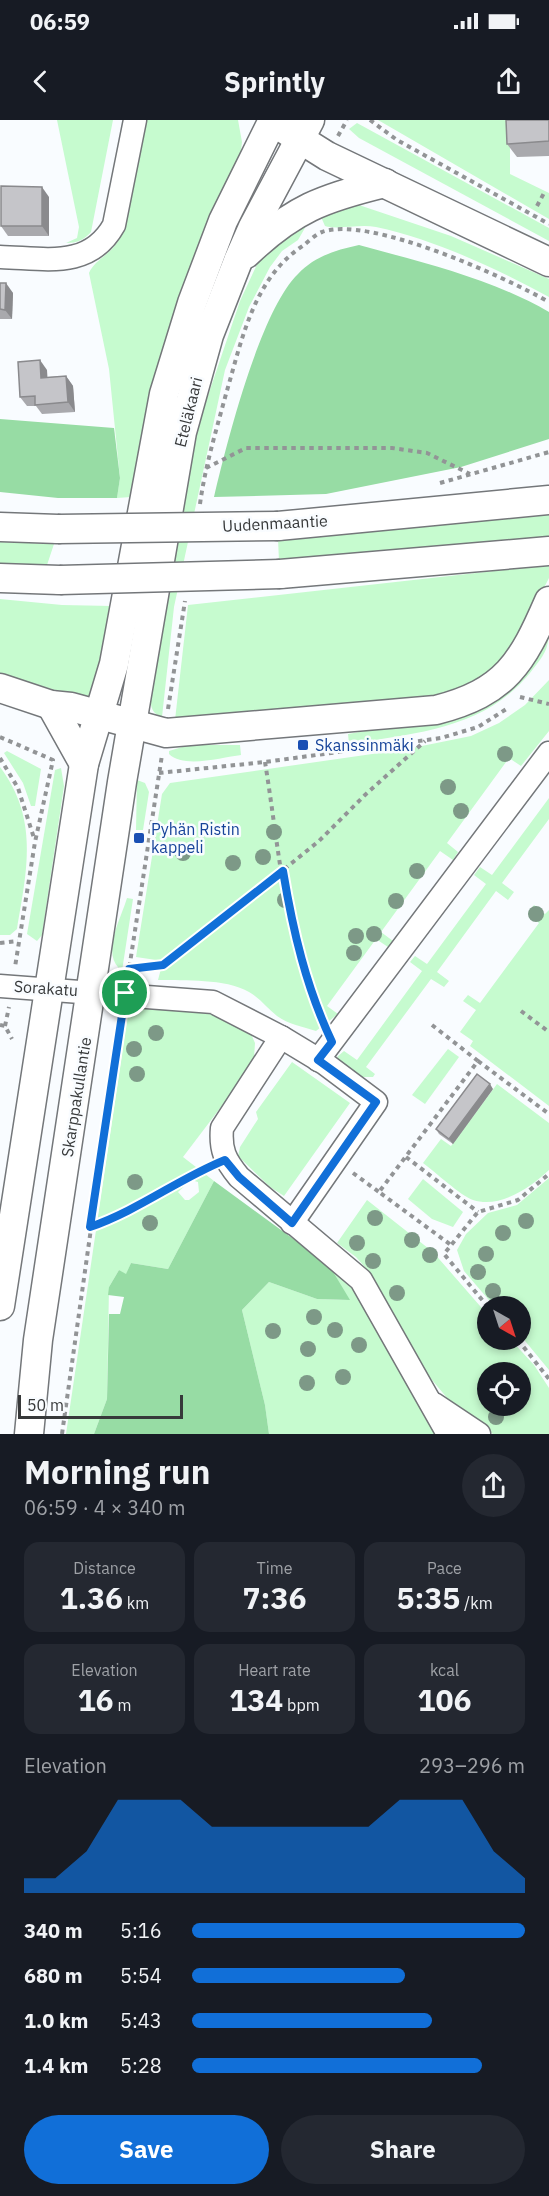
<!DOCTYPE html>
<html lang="en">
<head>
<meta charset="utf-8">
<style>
  body { margin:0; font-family:"IBM Plex Sans",sans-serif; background:#242831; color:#f1f3f6; height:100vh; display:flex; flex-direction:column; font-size:22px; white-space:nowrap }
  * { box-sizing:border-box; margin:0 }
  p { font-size:20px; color:#9ea1a6 }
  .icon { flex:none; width:33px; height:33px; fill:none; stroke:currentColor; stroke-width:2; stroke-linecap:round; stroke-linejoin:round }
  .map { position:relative; height:1314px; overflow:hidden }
  .panel { display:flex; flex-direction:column; background:#171b24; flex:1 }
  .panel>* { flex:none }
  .needle { width:39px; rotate:141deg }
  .controls { position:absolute; left:477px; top:1176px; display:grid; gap:12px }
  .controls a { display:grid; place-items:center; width:54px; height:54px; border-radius:50%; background:#171b24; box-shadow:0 3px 9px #0003; font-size:30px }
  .scale { position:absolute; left:18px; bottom:15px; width:165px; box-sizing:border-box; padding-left:6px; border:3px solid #37393a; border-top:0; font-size:16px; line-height:21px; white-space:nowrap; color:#37393a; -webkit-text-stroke:4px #f9fcff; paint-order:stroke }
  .pin { position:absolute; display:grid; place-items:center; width:51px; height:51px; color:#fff; margin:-26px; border:3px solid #fff; border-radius:50%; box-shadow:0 2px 6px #0007 }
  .round { display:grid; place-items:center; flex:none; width:63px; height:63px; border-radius:32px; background:#242831 }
  .head { display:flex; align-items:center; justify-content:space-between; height:102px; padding:0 24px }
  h1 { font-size:33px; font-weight:700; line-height:45px }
  .figures { display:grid; grid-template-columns:repeat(3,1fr); gap:9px; height:102px; padding:6px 24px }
  .figures div { display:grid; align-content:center; border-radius:15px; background:#242831; text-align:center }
  .figures b { font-size:30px; font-weight:700 }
  .figures small { font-size:16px; font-weight:400 }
  .figures p { font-size:16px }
  .chart { height:168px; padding:12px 24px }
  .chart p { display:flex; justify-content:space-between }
  .chart svg { width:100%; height:108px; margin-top:6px; fill:#116fd8; opacity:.7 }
  .primary-button { display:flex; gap:12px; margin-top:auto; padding:12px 24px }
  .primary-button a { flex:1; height:69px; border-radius:36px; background:#116fd8; color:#fff; font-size:24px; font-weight:700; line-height:69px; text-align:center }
  .primary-button a+a { background:#242831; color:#f1f3f6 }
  ul { padding:0 24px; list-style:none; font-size:20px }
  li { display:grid; grid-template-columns:96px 72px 1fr; align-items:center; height:45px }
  li i { height:15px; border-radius:8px; background:#116fd8 }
  .status { display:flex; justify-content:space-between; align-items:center; height:42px; padding:0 30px; background:#171b24; direction:ltr }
  .status svg { height:16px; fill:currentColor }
  header { display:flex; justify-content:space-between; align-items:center; height:78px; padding:0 24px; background:#171b24; font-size:27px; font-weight:700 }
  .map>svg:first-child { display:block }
</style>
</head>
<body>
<div class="status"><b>06:59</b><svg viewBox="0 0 49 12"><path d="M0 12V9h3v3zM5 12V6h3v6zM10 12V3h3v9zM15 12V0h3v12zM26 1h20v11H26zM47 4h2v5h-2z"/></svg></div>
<header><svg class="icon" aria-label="back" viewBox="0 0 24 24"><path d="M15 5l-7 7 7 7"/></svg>Sprintly<svg class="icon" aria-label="share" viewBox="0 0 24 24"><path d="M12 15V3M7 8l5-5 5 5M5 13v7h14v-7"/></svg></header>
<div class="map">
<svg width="549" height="1314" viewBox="0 0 549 1314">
  <rect width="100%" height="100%" fill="#f9fcff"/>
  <g fill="#c6fbcf" fill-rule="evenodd">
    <path d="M57,0H113L91,112C84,120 77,123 66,123L77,118L79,107Z"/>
    <path d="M143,0H238L242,22L240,39L131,377L117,378L120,358L109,249L89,153C95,139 112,134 119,119C132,92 137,32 143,0Z"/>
    <polygon points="378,0 510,0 510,54 549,73 549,99"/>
    <polygon points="357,3 549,108 549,121 359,18 349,9"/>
    <path d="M353,83L451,116L549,159V177C495,148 436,120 376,107C359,104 337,110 325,106L318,90Z"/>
    <path d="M309,101L298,120L282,131L270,147L249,187L225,250L174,487L162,597C152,594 151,587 150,578L186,356L199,302L216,252L240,181L260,138L273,122Z"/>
    <polygon points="549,395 549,417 279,441 278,419"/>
    <polygon points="0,422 54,424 47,445 0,444"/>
    <polygon points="549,445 549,458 512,530 492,552 450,575 175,600 188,485"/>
    <polygon points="0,479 62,485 112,486 96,572 87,580 0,553"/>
    <path d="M549,508C549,530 544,535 530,553C484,609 416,613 349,624L348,614L428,600Z"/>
    <path d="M549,560V611L521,646L509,638L447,723L458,732L453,740L440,731L381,812L393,821L388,827L376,819L327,886L338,894L316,911C303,907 288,904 277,896C267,888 260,878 249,872C224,858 186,861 158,860L163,841L136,837L162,674L170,663L407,629L471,616L499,603L525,585Z"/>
    <path d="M189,625H240L241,635C223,637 184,649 169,634V631Z"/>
    <polygon points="7,631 41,649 35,686 31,686 23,663 4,633"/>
    <path d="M0,647C39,699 27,750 17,809L10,815H0Z"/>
    <polygon points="61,648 64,666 42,815 37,821 27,814 55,650"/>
    <polygon points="137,660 145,663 149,672 143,710 136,710"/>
    <polygon points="549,678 549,699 502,763 514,772 508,780 496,771 437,852 449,861 444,867 431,859 366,947 375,954 373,957 361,957 339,941 337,937 344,931 357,940 422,851 410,842 415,836 427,844 486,764 474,755 480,747 492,755"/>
    <path d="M127,778L133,779L122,851C100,834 121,799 127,778Z"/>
    <polygon points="534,785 545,794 549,790 549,986 470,926 473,921 460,912 476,890 463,881 468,875 480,883 539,803 528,794"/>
    <path d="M129,886L210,892L251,914L255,923L254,938L249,950L183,1037L214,1061L168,1149L131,1143L126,1155L119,1150L109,1167L107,1279L94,1314H66ZM191,1060L198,1062L199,1072L189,1080H185L178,1072Z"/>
    <polygon points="448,929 459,937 425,984 412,975"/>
    <polygon points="292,942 350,983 284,1076 270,1067 238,1036 240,1027 258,999 256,992"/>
    <path d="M497,964L549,1003V1050C531,1067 500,1089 473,1080C461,1076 434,1051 423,1043L441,1019L451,1026Z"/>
    <polygon points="549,1058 549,1250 521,1216 520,1186 494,1186 464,1151 457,1130 466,1114 488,1093 517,1085"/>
    <polygon points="423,1059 463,1092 453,1107 432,1099 408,1079"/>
    <path d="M367,1080L433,1132L487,1194L488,1220H511L534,1245L549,1268V1314H493L453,1285L427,1254L371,1154L356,1137L337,1123ZM488,1252H520V1286H488Z"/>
    <polygon points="329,1145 359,1174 436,1314 269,1314 265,1285 242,1190 269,1162 317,1179 349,1180"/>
  </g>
  <g fill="#97dca4">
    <path d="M359,125C424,143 490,158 549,192V319L461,347L326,374L214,377C227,322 260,191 298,154C315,136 336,130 359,125Z"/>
    <polygon points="0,299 114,308 120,358 117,378 58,378 0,372"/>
    <polygon points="214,1061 329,1145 350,1180 317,1179 269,1162 242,1190 265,1285 269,1314 94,1314 107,1279 109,1194 120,1194 124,1177 108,1175 109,1167 119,1150 126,1154 131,1143 168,1149"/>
  </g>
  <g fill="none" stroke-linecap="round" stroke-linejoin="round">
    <g stroke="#74777a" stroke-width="25">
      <g id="minor">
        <path d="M0,137C44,138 89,150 114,105L135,0"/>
        <polyline points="0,866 213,882 281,917 324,943 376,982 292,1103"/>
        <path d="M281,917L222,1008C220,1030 225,1040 239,1057L361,1160L448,1314"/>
        <polyline points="318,940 549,633"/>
        <polyline points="434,1284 479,1314"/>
      </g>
    </g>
    <g stroke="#74777a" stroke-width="31">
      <g id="major">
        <polyline points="284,9 327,36 549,142"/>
        <path d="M246,134C293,89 323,78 385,63"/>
        <polyline points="278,406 549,380"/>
        <polyline points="0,407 58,409"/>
        <polyline points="280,454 549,431"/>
        <polyline points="0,458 60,460"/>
        <path d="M0,568L51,585L71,587L166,613L436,590C506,572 522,543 549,481"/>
        <polyline points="51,585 84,644"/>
        <polyline points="0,1186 84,644 114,544 164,274 192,183 223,101 273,0"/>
        <polyline points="29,1314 38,1220 122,662 182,312 209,215 238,141 253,107 310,0"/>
      </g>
    </g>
    <g stroke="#929496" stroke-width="4" stroke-dasharray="4.5 4.5" stroke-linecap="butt">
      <polyline points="370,0 397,20 549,104"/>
      <polyline points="338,16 347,0"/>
      <polyline points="537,86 544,73"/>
      <polyline points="206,348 246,328 392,328 427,333 470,354"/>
      <polyline points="440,363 549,332"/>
      <path d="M200,384C205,347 216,311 226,274C242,220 253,158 304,125C309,121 316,114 322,112C369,95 505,157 549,182"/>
      <polyline points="520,577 549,584"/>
      <polyline points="168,589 185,481"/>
      <polyline points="0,617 53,640 35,722 15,847"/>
      <polyline points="0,638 18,668 34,718"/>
      <path d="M265,642C279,728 285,822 322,901"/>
      <polyline points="159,653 265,642 441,618 478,607 508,588"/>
      <polyline points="0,823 18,821"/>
      <polyline points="129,849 163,845 187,828 319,721 365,675 425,621"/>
      <polyline points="128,856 162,635"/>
      <polyline points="521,891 549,912"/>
      <polyline points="0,905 5,906 12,919"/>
      <polyline points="432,905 478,941 379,1072 451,1125"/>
      <polyline points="5,906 9,887"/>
      <polyline points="478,941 549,994"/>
      <polyline points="406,1037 478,1092"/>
      <polyline points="353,1053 379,1072"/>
      <polyline points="90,1107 115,1099 163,1074 208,1047"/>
      <polyline points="488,1187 444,1134 478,1092 518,1080 549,1054"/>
      <polyline points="518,1220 549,1259"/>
      <polyline points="62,1314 121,896"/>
    </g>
    <use href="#minor" stroke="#fff" stroke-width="22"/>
    <use href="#major" stroke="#fff" stroke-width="28"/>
    <g stroke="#74777a" stroke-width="31" stroke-linecap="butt">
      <g id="major-bridge">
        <polyline points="58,409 278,406"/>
        <polyline points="60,460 280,454"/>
      </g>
    </g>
    <use href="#major-bridge" stroke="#fff" stroke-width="28"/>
  </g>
  <g fill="#7d9987">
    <circle cx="505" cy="634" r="8"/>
    <circle cx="448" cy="667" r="8"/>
    <circle cx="461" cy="691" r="8"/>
    <circle cx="274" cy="712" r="8"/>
    <circle cx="183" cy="733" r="8"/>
    <circle cx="263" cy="737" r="8"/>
    <circle cx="233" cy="743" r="8"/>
    <circle cx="417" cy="751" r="8"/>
    <circle cx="285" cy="780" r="8"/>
    <circle cx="396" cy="781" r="8"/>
    <circle cx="536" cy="794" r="8"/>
    <circle cx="374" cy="814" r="8"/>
    <circle cx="356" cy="816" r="8"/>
    <circle cx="354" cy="833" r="8"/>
    <circle cx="156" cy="913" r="8"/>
    <circle cx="134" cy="929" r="8"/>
    <circle cx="137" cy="954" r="8"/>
    <circle cx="135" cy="1062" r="8"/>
    <circle cx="375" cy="1098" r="8"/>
    <circle cx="526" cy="1101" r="8"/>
    <circle cx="150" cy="1103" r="8"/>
    <circle cx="503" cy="1113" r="8"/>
    <circle cx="412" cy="1120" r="8"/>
    <circle cx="357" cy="1123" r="8"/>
    <circle cx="486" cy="1134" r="8"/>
    <circle cx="430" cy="1135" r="8"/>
    <circle cx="373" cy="1141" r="8"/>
    <circle cx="478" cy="1152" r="8"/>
    <circle cx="493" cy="1171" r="8"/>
    <circle cx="397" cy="1173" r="8"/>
    <circle cx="314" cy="1197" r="8"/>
    <circle cx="335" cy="1210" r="8"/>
    <circle cx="273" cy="1211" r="8"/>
    <circle cx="359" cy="1225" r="8"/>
    <circle cx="308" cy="1229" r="8"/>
    <circle cx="343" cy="1257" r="8"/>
    <circle cx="307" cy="1263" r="8"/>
    <circle cx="496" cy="1297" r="8"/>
  </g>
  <g fill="#a9a9ad">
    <polygon points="549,0 549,36 517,37 507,24"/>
    <polygon points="49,77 49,116 8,116 1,106"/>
    <polygon points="0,163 13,173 12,199 0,199"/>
    <polygon points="47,250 47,257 66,256 73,266 75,292 42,294 36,286 27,286 20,277"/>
    <polygon points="493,969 453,1024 439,1014 436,1009"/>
  </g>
  <g fill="#8a8a8d">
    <polygon points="42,67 49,77 49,116 42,106"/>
    <polygon points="6,163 13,173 12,199 5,190"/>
    <polygon points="40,240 47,250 48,267 41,258"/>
    <polygon points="66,256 73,266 75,292 68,282"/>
    <polygon points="490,964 493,969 453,1024 449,1019"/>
  </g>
  <g fill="#c5c5c9" stroke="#8a8a8d" stroke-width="1.5">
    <polygon points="506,0 549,0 549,21 507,24"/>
    <polygon points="1,66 42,67 42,106 1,106"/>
    <polygon points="0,163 6,163 5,190 0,189"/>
    <polygon points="40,240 41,258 66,256 68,282 35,285 35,276 20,277 18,242"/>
    <polygon points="477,954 490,964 449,1019 436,1009"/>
  </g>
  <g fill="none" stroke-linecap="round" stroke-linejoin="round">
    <g stroke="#fff" stroke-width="12">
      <path id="route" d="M283,751C293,811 306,867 332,922L318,940L376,982L292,1103L239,1057L225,1040C178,1059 139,1090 90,1107L129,849L163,845Z"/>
    </g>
    <use href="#route" stroke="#116fd8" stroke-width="8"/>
  </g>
  <g fill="#1a4fb4" stroke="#f9fcff" stroke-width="2">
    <rect x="297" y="619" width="12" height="12" rx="3"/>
    <rect x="133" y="712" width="12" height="12" rx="3"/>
  </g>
  <g text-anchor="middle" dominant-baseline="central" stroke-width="5" stroke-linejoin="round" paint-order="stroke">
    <g font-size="16" fill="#37393a" stroke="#f9fcff">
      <text transform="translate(188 292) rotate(-76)">Eteläkaari</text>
      <text transform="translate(275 403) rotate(-3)">Uudenmaantie</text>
      <text transform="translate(46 868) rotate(4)">Sorakatu</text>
      <text transform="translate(76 977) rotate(-81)">Skarppakullantie</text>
    </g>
    <g font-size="16" fill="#164399" stroke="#f9fcff" text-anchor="start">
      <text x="315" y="625">Skanssinmäki</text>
      <text x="151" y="709">Pyhän Ristin<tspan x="151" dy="18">kappeli</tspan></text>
    </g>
  </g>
</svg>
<div class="controls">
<a><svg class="needle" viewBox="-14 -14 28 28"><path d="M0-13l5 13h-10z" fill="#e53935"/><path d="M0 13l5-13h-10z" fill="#9ea1a6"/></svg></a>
<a><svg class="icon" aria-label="locate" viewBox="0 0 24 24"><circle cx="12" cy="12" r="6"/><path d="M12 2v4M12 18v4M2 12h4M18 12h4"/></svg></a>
</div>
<div class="scale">50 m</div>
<div class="pin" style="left:125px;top:873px;background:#1e9e55"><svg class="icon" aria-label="arrive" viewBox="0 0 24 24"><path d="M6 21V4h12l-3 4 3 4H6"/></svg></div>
</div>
<section class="panel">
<div class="head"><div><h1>Morning run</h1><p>06:59 · 4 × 340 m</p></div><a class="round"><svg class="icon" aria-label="share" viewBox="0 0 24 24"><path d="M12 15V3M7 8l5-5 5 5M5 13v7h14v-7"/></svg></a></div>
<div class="figures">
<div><p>Distance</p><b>1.36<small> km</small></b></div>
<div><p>Time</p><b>7:36</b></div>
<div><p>Pace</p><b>5:35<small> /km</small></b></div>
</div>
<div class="figures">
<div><p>Elevation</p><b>16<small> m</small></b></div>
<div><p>Heart rate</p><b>134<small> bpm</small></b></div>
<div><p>kcal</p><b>106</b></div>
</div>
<div class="chart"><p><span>Elevation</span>293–296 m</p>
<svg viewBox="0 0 160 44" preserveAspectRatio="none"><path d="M0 44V38L10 38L20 27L30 6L40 6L50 6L60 17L70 17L80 17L90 17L100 17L110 17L120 6L130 6L140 6L150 27L160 38V44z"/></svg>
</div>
<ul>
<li><b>340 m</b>5:16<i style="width:100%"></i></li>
<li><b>680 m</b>5:54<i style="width:64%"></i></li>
<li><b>1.0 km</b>5:43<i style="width:72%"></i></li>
<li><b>1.4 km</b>5:28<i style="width:87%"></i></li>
</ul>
<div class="primary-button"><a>Save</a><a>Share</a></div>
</section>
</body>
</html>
